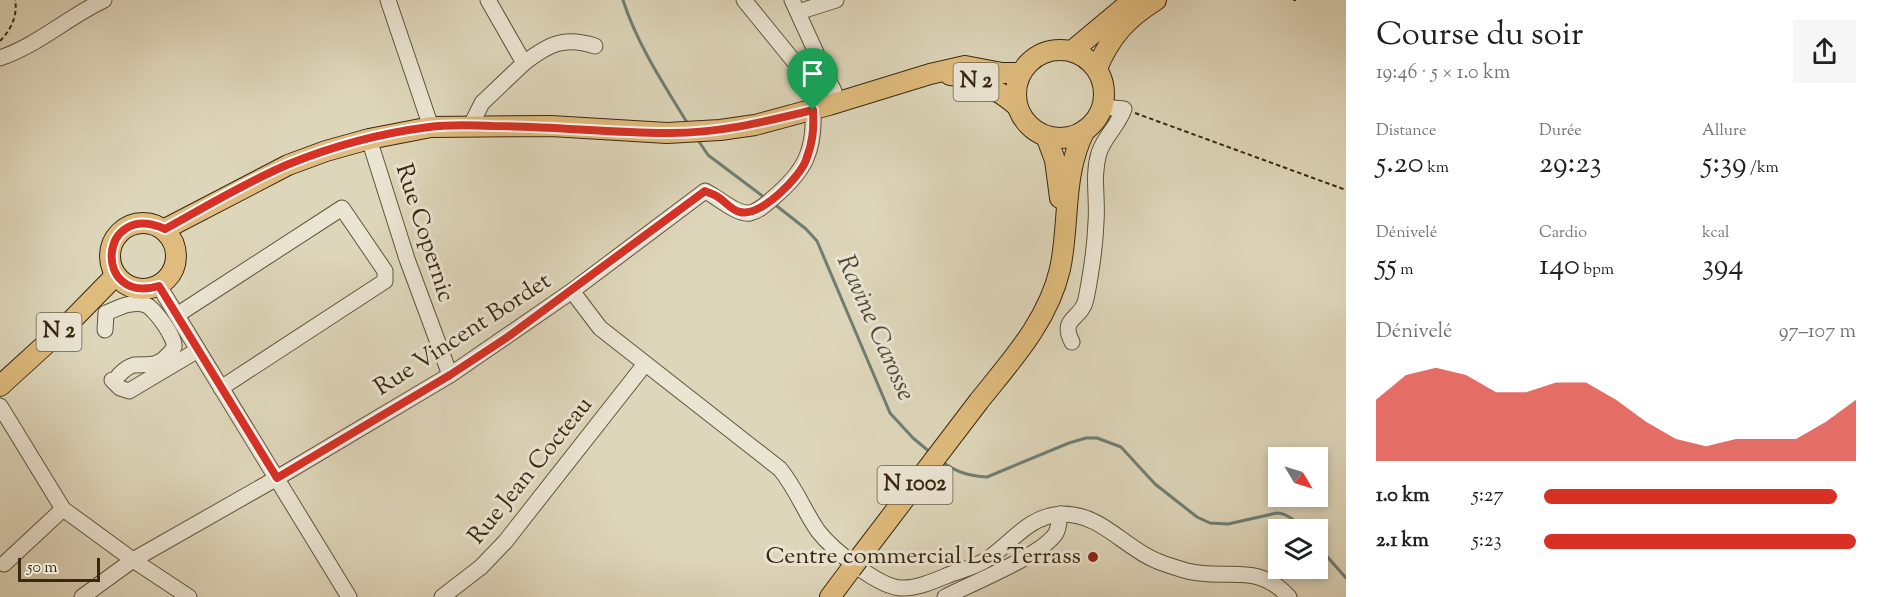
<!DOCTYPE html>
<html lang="fr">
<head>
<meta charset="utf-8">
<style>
  body { margin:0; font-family:"Sorts Mill Goudy",serif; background:#f6f6f6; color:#202124; height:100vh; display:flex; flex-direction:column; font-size:22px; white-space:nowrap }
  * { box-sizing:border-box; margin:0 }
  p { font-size:20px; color:#757577 }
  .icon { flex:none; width:33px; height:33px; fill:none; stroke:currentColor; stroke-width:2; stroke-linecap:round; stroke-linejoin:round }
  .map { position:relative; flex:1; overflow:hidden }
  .panel { display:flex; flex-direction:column; background:#fff; width:540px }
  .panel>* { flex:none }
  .needle { width:39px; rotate:128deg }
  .tools { position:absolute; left:1268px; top:447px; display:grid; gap:12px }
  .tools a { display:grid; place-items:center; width:60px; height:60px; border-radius:0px; background:#fff; box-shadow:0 3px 9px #0003; font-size:30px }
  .scale { position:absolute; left:18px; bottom:15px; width:82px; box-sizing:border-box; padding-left:6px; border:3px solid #382810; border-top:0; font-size:16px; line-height:21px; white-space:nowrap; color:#382810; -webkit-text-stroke:4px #eae4d2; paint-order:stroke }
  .pin { position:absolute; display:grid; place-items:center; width:51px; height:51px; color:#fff; margin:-62px -26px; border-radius:50% 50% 50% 0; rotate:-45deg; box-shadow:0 0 6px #0007 }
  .pin .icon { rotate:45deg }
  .round { display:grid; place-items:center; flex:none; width:63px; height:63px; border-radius:0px; background:#f6f6f6 }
  .summary { display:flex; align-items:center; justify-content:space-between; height:102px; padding:0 30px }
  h1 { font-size:33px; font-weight:600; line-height:45px }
  .stats { display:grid; grid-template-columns:repeat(3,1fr); gap:9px; height:102px; padding:6px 30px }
  .stats div { display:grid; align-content:center }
  .stats b { font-size:30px; font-weight:600 }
  .stats small { font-size:16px; font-weight:400 }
  .stats p { font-size:16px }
  .chart { height:168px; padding:12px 30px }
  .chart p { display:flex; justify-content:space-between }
  .chart svg { width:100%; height:108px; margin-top:6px; fill:#d93025; opacity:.7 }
  ul { padding:0 30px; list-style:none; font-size:20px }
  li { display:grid; grid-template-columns:96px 72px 1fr; align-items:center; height:45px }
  li i { height:15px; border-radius:8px; background:#d93025 }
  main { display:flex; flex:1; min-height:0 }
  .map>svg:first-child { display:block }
</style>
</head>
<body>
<main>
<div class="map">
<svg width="1346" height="597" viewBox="0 0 1346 597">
  <rect width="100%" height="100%" fill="#ded6ba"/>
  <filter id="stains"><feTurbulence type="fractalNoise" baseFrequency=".00333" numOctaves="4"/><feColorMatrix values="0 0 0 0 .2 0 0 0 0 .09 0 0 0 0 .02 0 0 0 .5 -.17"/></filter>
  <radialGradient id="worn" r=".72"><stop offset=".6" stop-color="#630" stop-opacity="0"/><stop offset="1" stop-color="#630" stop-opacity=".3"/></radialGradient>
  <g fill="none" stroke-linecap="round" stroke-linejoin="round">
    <g stroke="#6f7e74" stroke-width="3">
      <path d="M623,0C637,44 664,85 688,124"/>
      <polyline points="696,137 708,155 765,198"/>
      <polyline points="773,203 806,229 817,241 890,413 913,438 931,453"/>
      <path d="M941,461C956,472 968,476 987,477L1069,443L1086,438H1097L1121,447L1155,484L1197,517L1210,523L1228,524L1277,513C1289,514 1295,521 1303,530"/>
      <polyline points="1317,545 1346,578"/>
    </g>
    <g stroke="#62543a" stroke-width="17">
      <g id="minor">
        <polyline points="388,0 431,127"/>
        <polyline points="744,0 810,81 833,89"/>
        <polyline points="792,0 835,94"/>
        <polyline points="798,12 836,0"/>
        <path d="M0,58C38,45 68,17 104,0"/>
        <path d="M524,63C549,44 564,36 595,46"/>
        <polyline points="471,125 482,103 524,63 488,0"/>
        <polyline points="369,139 407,259 450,375"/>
        <polyline points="159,286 349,597"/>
        <path d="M572,291L600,328L780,469C797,490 804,511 818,531C832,549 880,589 903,588C919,588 936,580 951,574C963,570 978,566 989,558C1012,542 1029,516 1061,514C1101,513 1123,547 1157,561C1166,565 1178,568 1187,571C1227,581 1256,561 1289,597"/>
        <polyline points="177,315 342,208 385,271 385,281 221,388"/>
        <path d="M105,330L106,313C118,308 133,300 146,305C154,308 176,338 174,347C173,349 170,353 168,355C158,367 148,364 134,365C129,366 123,371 119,375"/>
        <path d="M1072,342C1059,317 1082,320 1086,299C1091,274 1095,247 1096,222C1098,198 1092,176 1099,153C1104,137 1118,126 1124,109L1103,107"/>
        <polyline points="112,380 120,388 129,391 198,350"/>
        <polyline points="0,406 63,509 133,560 189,597"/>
        <polyline points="4,564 63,509"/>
        <path d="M82,597L133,560L277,478L450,375L572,291L705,191C718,197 736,215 750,213C759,211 766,204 773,198C805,171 815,151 813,110"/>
        <polyline points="442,597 481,567 505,542 645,364"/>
        <path d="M945,597C970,584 1043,555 1056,533C1059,528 1059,520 1060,514"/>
      </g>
    </g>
    <g stroke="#382810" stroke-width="22">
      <g id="major">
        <circle cx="1060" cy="94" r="44"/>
        <polyline points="1072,51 1133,0"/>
        <path d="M1097,68C1111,36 1126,19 1156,0"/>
        <path d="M950,75C974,77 999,90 1017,106"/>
        <polyline points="1046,136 1055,160 1060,198"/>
        <circle cx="143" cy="256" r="33"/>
        <polyline points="165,229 288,165 326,151 369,139 431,127 551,126 667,133 720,130 755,125 829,105 930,74 965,66 1002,73 1021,73"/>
        <polyline points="0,386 69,323 116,275"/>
        <path d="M979,401C1011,361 1048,321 1060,269C1070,223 1062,174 1085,130"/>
        <polyline points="830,597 851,569"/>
      </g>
    </g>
    <g stroke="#382810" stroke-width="2" stroke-dasharray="4.5 3" stroke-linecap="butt">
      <polyline points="1293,0 1296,0"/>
      <path d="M0,41C11,30 18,15 15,0"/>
      <polyline points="1135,113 1346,190"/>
    </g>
    <use href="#minor" stroke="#eae4d2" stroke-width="15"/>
    <use href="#major" stroke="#dfbb7d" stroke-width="20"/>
    <g stroke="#382810" stroke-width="22" stroke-linecap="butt">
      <polyline id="major-bridge" points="851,569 979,401"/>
    </g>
    <use href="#major-bridge" stroke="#dfbb7d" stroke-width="20"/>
  </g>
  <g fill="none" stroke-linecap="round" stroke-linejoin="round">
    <g stroke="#fff" stroke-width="12">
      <path id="route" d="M813,110C814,128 813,142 806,160C800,177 761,217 740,212C731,210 726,202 718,197C714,194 709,193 705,191L509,336L450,375L277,478L159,286C92,306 98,199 165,229C205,207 246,182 289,164C333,146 383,133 429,127C450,124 472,125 493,126C551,126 608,133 665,133C716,134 764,122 813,110Z"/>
    </g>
    <use href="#route" stroke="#d93025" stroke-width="8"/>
  </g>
  <circle fill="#8f2418" stroke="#eae4d2" stroke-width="2" cx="1093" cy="557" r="6"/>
  <g text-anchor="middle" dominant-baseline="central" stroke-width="6" stroke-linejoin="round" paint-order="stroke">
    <g fill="#eae4d2" stroke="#6d604a" stroke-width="1.5">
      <rect x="953.5" y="63" width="45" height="38" rx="4.5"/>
      <rect x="36.5" y="313" width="45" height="38" rx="4.5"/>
      <rect x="877.5" y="466" width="75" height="38" rx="4.5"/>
    </g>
    <g font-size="22" font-weight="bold" fill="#382810">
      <text x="976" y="82">N 2</text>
      <text x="59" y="332">N 2</text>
      <text x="915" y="485">N 1002</text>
    </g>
    <g font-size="24" fill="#382810" stroke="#eae4d2">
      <text transform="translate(424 233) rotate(72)">Rue Copernic</text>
      <text transform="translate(463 335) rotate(-33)">Rue Vincent Bordet</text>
      <text transform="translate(531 471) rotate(-51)">Rue Jean Cocteau</text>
    </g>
    <g font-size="24" fill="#382810" stroke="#eae4d2" text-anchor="end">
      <text x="1081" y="557">Centre commercial Les Terrass</text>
    </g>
    <g font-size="26" font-style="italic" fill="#4f4c3a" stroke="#eae4d2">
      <text transform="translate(875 328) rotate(66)">Ravine Carosse</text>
    </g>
  </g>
  <rect width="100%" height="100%" filter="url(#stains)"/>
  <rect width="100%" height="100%" fill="url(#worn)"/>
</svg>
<div class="tools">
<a><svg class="needle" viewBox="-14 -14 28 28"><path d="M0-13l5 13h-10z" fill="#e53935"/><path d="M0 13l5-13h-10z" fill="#757577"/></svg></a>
<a><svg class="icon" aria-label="layers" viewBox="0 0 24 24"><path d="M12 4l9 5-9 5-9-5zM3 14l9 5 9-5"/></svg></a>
</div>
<div class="scale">50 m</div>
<div class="pin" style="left:813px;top:110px;background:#1e9e55"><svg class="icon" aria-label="arrive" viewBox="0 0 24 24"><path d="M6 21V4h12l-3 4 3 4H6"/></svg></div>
</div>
<section class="panel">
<div class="summary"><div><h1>Course du soir</h1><p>19:46 · 5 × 1.0 km</p></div><a class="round"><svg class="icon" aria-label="share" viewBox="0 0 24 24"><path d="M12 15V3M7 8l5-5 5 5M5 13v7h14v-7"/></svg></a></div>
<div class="stats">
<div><p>Distance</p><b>5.20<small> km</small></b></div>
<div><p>Durée</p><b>29:23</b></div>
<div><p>Allure</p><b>5:39<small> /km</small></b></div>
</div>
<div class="stats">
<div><p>Dénivelé</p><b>55<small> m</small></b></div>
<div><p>Cardio</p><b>140<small> bpm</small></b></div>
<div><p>kcal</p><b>394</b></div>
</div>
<div class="chart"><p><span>Dénivelé</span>97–107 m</p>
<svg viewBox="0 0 160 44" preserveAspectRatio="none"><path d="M0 44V19L10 9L20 6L30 9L40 16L50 16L60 12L70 12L80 19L90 28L100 35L110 38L120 35L130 35L140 35L150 28L160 19V44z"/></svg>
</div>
<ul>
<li><b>1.0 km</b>5:27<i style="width:94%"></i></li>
<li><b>2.1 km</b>5:23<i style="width:100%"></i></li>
</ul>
</section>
</main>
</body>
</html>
